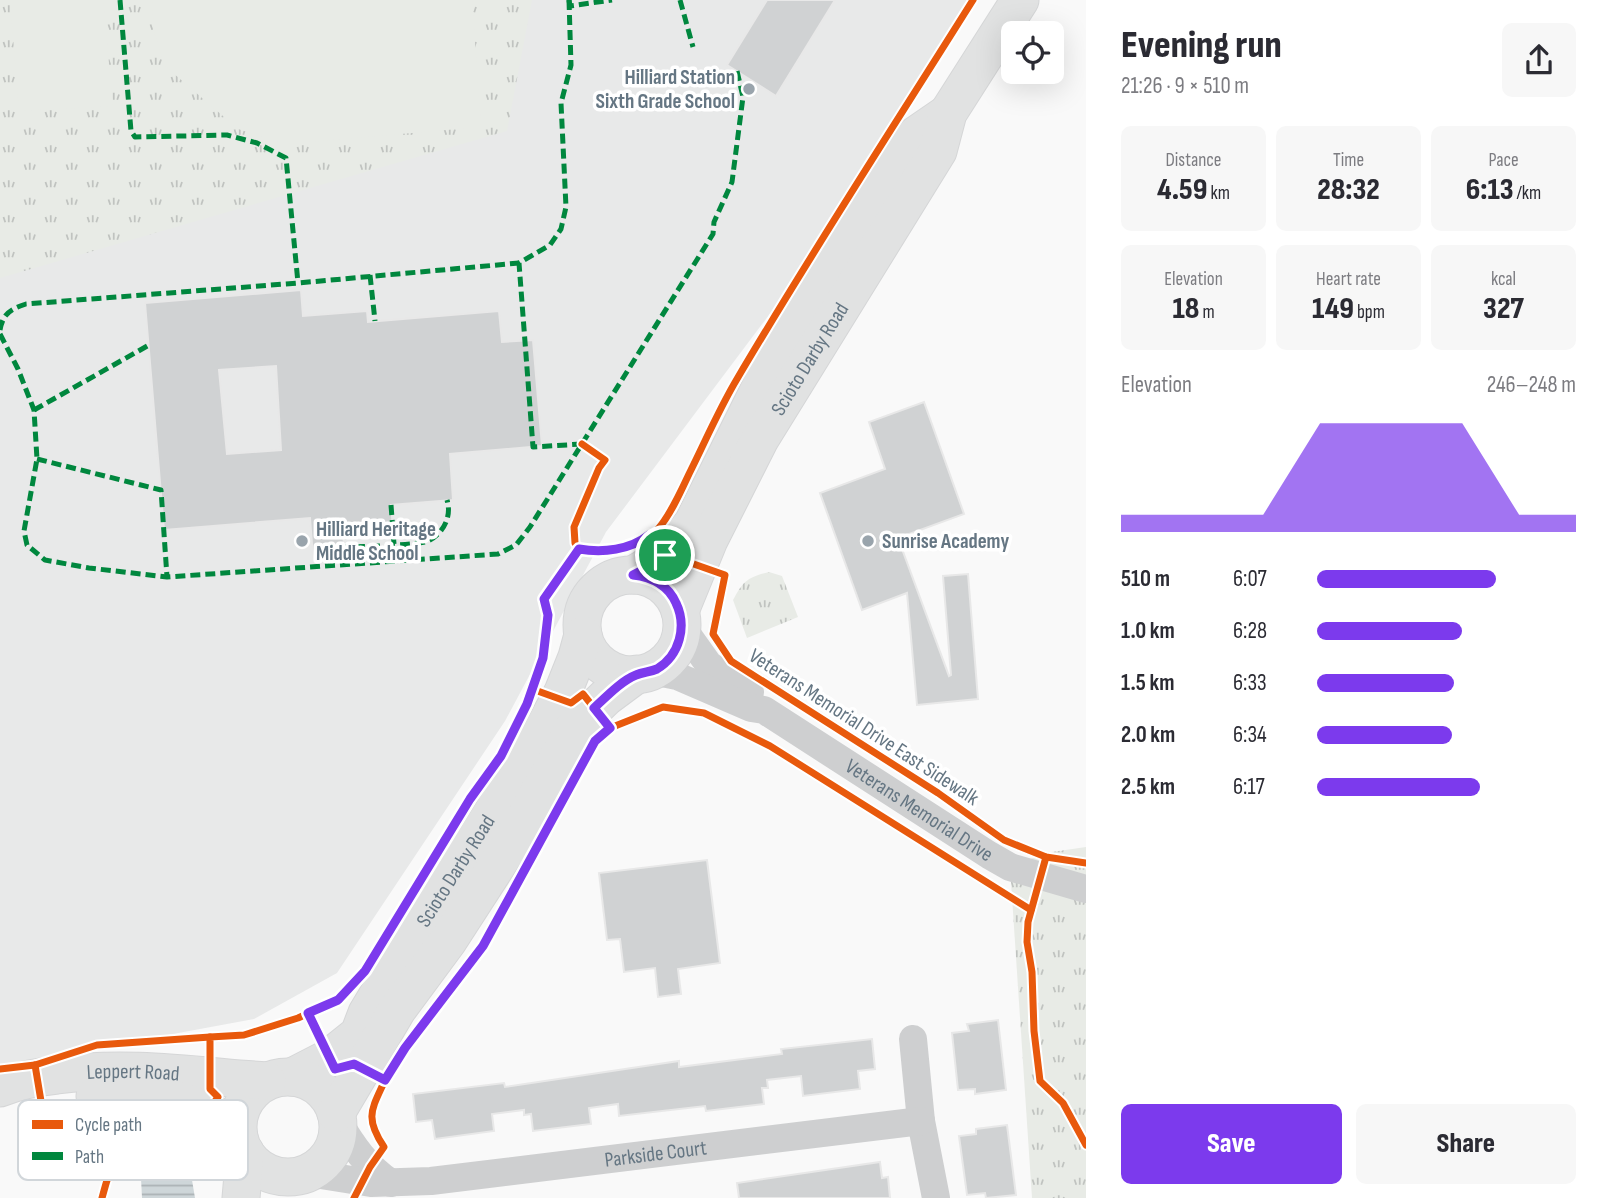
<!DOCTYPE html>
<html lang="en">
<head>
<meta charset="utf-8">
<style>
  body { margin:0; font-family:"Sofia Sans Condensed",sans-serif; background:#f7f7f7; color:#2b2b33; height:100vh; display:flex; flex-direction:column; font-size:26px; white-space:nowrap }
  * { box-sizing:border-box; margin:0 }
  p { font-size:23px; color:#7c7c81 }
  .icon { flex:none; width:38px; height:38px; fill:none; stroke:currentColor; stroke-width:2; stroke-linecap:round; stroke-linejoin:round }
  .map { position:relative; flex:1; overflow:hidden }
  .sheet { display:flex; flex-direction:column; background:#fff; width:525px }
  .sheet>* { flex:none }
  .controls { position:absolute; left:1001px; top:21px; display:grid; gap:14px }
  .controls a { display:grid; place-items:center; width:63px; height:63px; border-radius:10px; background:#fff; box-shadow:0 7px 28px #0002; font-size:35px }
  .pin { position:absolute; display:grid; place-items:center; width:60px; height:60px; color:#fff; margin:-30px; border:4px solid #fff; border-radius:50%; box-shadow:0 2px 7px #0007 }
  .round { display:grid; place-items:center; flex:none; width:74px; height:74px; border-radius:10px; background:#f7f7f7 }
  .overview { display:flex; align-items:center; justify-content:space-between; height:119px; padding:0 35px }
  h1 { font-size:38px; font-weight:800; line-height:52px }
  .metrics { display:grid; grid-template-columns:repeat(3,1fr); gap:10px; height:119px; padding:7px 35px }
  .metrics div { display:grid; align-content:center; border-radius:10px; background:#f7f7f7; text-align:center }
  .metrics b { font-size:30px; font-weight:800 }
  .metrics small { font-size:19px; font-weight:400 }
  .metrics p { font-size:19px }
  .chart { height:196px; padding:14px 35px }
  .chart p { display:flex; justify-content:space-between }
  .chart svg { width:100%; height:126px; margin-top:7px; fill:#7c3aed; opacity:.7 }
  .action { display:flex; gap:14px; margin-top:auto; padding:14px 35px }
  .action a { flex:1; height:80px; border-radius:10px; background:#7c3aed; color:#fff; font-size:28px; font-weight:800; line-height:80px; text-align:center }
  .action a+a { background:#f7f7f7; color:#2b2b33 }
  ul { padding:0 35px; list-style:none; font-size:23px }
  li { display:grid; grid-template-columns:112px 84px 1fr; align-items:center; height:52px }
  li i { height:18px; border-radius:9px; background:#7c3aed }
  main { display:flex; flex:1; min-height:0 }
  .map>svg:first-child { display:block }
</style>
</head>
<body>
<main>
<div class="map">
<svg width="1086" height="1198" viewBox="0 0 1086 1198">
  <defs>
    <pattern id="grass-tufts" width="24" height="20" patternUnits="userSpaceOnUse" patternTransform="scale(1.75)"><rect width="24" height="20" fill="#e8ebe6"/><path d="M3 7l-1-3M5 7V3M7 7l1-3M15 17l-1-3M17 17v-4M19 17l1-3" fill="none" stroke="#c0c3c0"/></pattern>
    <pattern id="water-rules" width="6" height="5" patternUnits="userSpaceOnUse" patternTransform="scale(1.75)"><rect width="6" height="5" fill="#ced6d9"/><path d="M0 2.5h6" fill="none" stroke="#abb2b5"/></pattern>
  </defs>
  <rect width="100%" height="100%" fill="#f9f9f9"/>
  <polygon fill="#e8e9e9" points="0,0 973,0 793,283 606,532 505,721 337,973 254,1019 0,1066"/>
  <g fill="url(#grass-tufts)">
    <polygon points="0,0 532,0 507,131 0,278"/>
    <path d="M769,572L782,576L798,617L747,638L733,600C743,581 748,577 769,572Z"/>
    <polygon points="1086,847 1086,1198 1032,1198 1010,867 1045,853"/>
  </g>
  <g fill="#e8ebe6">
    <polygon points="10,0 103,0 113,106 19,111"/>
    <polygon points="152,0 472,0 481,127 286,144 238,129 165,66 154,32"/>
  </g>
  <polygon fill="url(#water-rules)" points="167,1166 191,1174 195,1198 142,1198 141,1178 152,1168"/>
  <g fill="#d0d2d3" stroke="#e8e8e8" stroke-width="2" fill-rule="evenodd">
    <polygon points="767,0 835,0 776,96 727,65"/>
    <path d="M301,290L303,316L367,311L368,322L499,311L502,342L533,340L542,446L450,454L453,500L391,505L393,528L343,533L345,555L313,557L310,518L164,530L145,303ZM276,366L281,450L227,454L219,370Z"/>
    <polygon points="924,402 964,514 898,538 949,676 951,675 943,576 968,574 978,699 917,705 907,593 862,610 820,493 885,469 869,422"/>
    <polygon points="707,860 720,963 678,969 681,994 658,997 655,968 624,972 620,939 607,940 599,873"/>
    <polygon points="998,1020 1006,1090 975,1094 975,1089 958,1090 952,1033 969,1031 967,1024"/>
    <polygon points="872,1039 875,1069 858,1071 860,1089 803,1096 801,1076 767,1080 768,1088 762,1088 764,1104 706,1111 705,1106 619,1116 618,1104 589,1108 591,1124 533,1131 531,1114 524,1115 524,1110 492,1114 494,1131 435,1139 432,1120 416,1122 413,1094 504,1083 505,1087 679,1061 679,1067 782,1054 781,1049"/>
    <polygon points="1007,1125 1016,1195 986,1198 985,1193 967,1195 959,1136 976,1134 976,1129"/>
    <polygon points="880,1162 882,1178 888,1177 890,1198 739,1198 737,1183"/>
  </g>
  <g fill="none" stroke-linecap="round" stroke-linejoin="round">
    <g stroke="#d5d6d7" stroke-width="39">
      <g id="major">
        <path d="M633,575C658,561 675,546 693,523L767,374L826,277L916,135L948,113"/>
        <circle cx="632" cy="625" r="50"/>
        <path id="s3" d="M680,611L709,540L760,439L938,151L948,113L1020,0"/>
        <path id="s4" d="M292,1077L329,1058L359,1034L367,1013L399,960L535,745L563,692L577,657L583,635"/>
        <circle cx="288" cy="1127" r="50"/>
        <path id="s5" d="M0,1088C19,1080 37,1077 57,1075C128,1065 197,1076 267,1081"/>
        <path d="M95,1096C128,1092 187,1096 215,1115C224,1121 231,1131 239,1138"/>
        <polyline points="336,1113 397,1010 448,941 510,845 574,728 606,697 637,674"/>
        <polyline points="241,1198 245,1152"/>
      </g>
    </g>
    <g stroke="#cecfd0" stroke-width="28">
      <polyline points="682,627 709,665 750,692"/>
      <path id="s1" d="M652,671L677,676L751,708L764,710L989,855L1010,867L1086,889"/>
      <polyline points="913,1039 921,1121 936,1198"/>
      <path d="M338,1121C352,1145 367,1167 391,1183"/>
      <path id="s2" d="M308,1173L371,1183L431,1181L921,1121"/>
    </g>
    <use href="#major" stroke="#e1e2e2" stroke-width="37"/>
    <g stroke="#00873e" stroke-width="5" stroke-dasharray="10 5" stroke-linecap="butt">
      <polyline points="120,0 131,131 135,137 227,135 257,143 286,158 298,283"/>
      <polyline points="569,0 571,65 561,103 566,207 561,229 550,245 519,263 533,447 582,444"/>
      <polyline points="569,0 570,6 612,0"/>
      <polyline points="680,0 693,47"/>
      <polyline points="370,275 375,321"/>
      <path d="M0,330C3,313 11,309 26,304L298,283L519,263"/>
      <polyline points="0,334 18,369 34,410 37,459 24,531 27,545 45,560 89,568 167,577 498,554 516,545 530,527 713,234 714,222 732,182 743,97 737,71"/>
      <polyline points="34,410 149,345"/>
      <polyline points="37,459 161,490 167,577"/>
      <polyline points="391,505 394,544"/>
      <path d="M331,567L330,547C345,547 417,546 428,541C444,533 452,516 447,500"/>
    </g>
    <g stroke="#fff" stroke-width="11">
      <g id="cycleway">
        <path d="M582,444L605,460L599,468L574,527L575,543L579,549C605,554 639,549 658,529C671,514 681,491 689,474C705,442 719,409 737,379C813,250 894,126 973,0"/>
        <polyline points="649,535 677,571 688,562 725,575 713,634 731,661 938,793 1004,840 1046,857 1086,863"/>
        <polyline points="532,689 571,703 583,694 610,728"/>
        <polyline points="1046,857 1028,922 1027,942 1032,972 1034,1031 1040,1081 1063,1103 1086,1145"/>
        <path d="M308,1013L335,1069L354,1064L385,1080C372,1109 364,1117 384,1147L370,1167L354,1198"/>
        <polyline points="35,1065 44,1119 51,1128 140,1121"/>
        <polyline points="0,1069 35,1065 97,1045 210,1037"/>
        <polyline points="385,1080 405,1048 483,945 595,741 610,728 663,707 704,713 770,746 1031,910"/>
        <path d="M102,1198C110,1168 117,1143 140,1121L166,1124L193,1134L218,1097L210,1089V1037L244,1035L298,1018L338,1000L365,971L470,799L501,756L527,704L543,658L548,615L544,599L579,549"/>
      </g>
    </g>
    <use href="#cycleway" stroke="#e8590c" stroke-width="7"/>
  </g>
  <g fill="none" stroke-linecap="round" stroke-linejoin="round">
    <g stroke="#fff" stroke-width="14">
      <path id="route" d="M649,535L665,555L656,563L633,575C651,577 668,585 676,603C687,626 680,655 657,669C650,672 643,672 636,675C621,681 606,697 594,708L610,728L595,741L483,946L405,1048L385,1080L354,1064L335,1069L308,1013L338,1000L365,971L470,799L501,756L527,704L543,658L548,615L544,599L579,549C603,553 630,550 649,535Z"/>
    </g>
    <use href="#route" stroke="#7c3aed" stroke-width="9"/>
  </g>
  <g fill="#99a4ac" stroke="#fff" stroke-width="2.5">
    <circle cx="749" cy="89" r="7"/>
    <circle cx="302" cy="541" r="7"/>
    <circle cx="868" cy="541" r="7"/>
  </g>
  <g text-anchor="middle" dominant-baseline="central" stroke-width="7" stroke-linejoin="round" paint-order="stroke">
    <g font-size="21" font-weight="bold" fill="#657683" stroke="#fff" text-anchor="start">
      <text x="735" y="77" text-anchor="end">Hilliard Station<tspan x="735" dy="24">Sixth Grade School</tspan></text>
      <text x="316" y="529">Hilliard Heritage<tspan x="316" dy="24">Middle School</tspan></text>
      <text x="882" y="541">Sunrise Academy</text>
    </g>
    <g font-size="21" fill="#657683" stroke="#fff">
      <text stroke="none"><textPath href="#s3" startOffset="284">Scioto Darby Road</textPath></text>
      <text transform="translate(864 727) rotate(33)">Veterans Memorial Drive East Sidewalk</text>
      <text stroke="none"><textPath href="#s1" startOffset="304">Veterans Memorial Drive</textPath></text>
      <text stroke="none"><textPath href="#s4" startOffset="270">Scioto Darby Road</textPath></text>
      <text stroke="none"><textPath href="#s5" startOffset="135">Leppert Road</textPath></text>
      <text stroke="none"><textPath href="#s2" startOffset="350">Parkside Court</textPath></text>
    </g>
  </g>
  <rect x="18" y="1100" width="230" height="80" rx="10" fill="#fff" stroke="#d1d6da" stroke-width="2"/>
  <rect x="32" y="1120" width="31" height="9" fill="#e8590c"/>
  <rect x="32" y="1152" width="31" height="8" fill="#00873e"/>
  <g font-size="19" fill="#657683">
    <text x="75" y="1131">Cycle path</text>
    <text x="75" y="1163">Path</text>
  </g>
</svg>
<div class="controls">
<a><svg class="icon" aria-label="locate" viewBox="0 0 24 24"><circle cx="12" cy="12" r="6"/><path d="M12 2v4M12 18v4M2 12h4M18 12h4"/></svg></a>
</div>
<div class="pin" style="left:665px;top:555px;background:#1e9e55"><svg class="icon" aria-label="arrive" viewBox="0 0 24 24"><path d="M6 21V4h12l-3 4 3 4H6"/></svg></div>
</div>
<section class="sheet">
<div class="overview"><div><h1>Evening run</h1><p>21:26 · 9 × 510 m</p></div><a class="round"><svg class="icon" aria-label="share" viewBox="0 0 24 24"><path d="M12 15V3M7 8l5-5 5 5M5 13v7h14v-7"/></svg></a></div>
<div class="metrics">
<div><p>Distance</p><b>4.59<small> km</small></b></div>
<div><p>Time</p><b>28:32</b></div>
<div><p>Pace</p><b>6:13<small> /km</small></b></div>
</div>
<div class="metrics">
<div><p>Elevation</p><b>18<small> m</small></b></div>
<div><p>Heart rate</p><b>149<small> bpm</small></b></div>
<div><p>kcal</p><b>327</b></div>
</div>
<div class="chart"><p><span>Elevation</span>246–248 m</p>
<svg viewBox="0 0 160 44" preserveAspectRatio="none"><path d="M0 44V38L10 38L20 38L30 38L40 38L50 38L60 22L70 6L80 6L90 6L100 6L110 6L120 6L130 22L140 38L150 38L160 38V44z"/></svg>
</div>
<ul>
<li><b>510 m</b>6:07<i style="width:69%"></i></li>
<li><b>1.0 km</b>6:28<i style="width:56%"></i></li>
<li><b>1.5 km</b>6:33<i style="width:53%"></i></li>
<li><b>2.0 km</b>6:34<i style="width:52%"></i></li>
<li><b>2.5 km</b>6:17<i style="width:63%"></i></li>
</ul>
<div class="action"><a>Save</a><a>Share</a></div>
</section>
</main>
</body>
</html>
